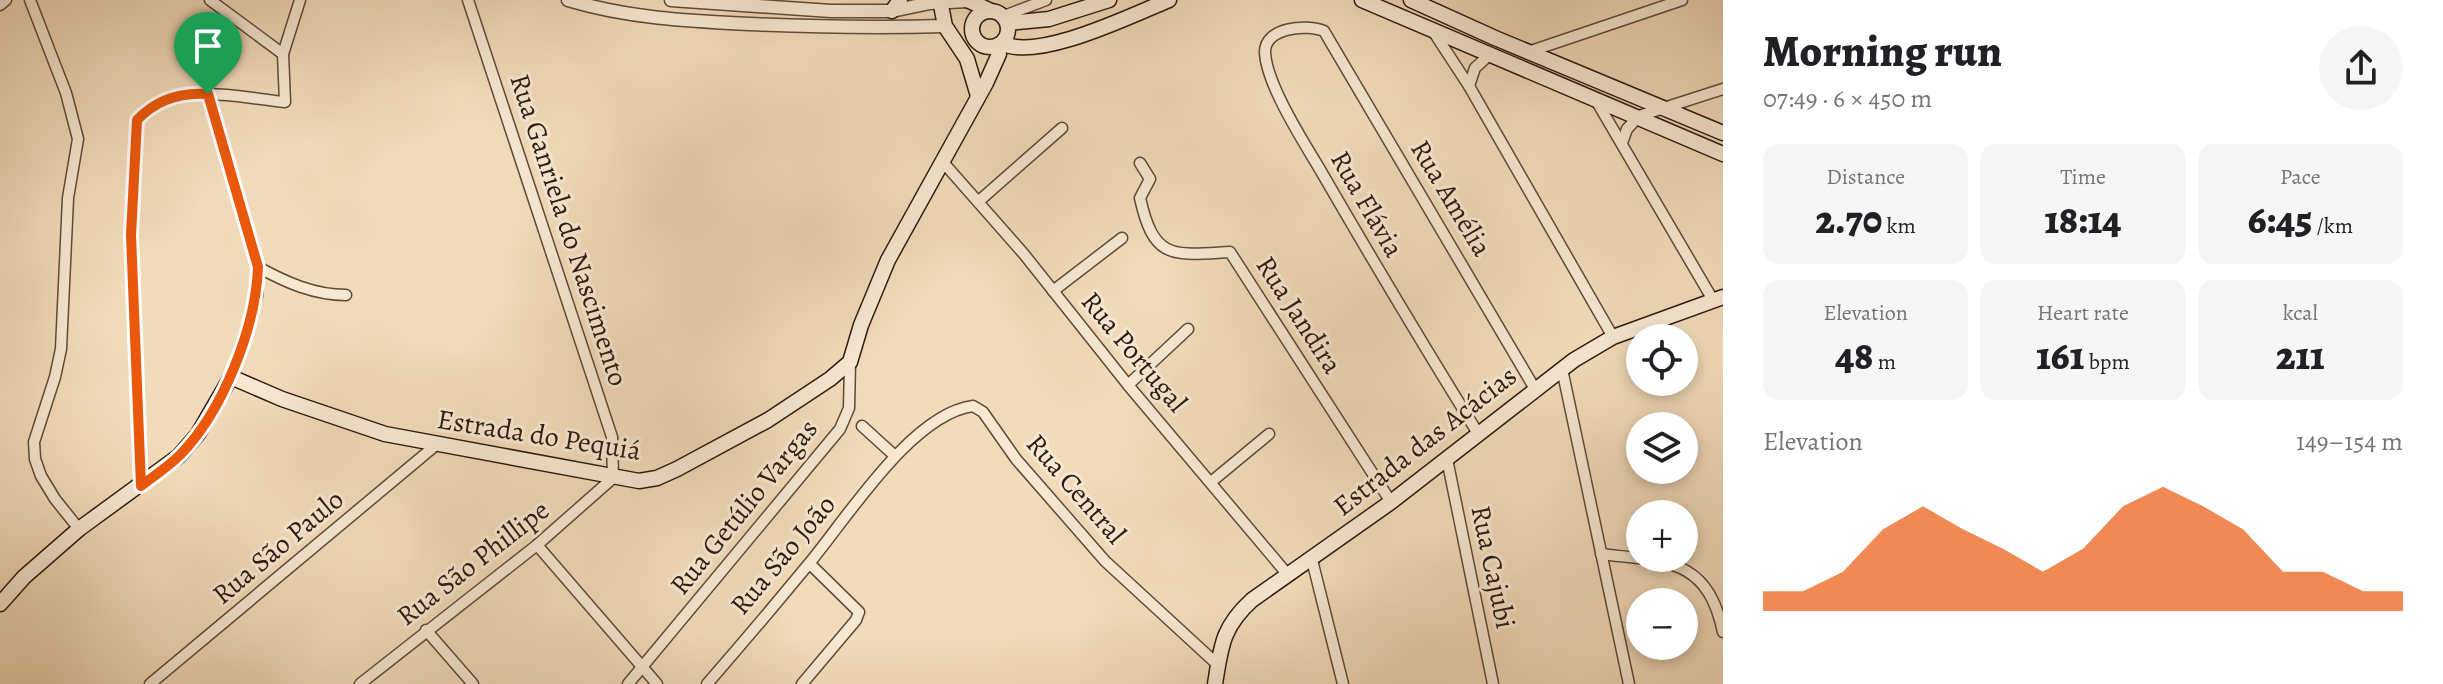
<!DOCTYPE html>
<html lang="en">
<head>
<meta charset="utf-8">
<style>
  body { margin:0; font-family:Alegreya,serif; background:#f6f6f6; color:#202124; height:100vh; display:flex; flex-direction:column; font-size:30px; white-space:nowrap }
  * { box-sizing:border-box; margin:0 }
  p { font-size:26px; color:#757577 }
  .icon { flex:none; width:44px; height:44px; fill:none; stroke:currentColor; stroke-width:2; stroke-linecap:round; stroke-linejoin:round }
  .map { position:relative; flex:1; overflow:hidden }
  .side { display:flex; flex-direction:column; background:#fff; width:720px }
  .side>* { flex:none }
  .controls { position:absolute; left:1626px; top:324px; display:grid; gap:16px }
  .controls a { display:grid; place-items:center; width:72px; height:72px; border-radius:50%; background:#fff; box-shadow:0 4px 12px #0003; font-size:40px }
  .pin { position:absolute; display:grid; place-items:center; width:68px; height:68px; color:#fff; margin:-82px -34px; border-radius:50% 50% 50% 0; rotate:-45deg; box-shadow:0 0 8px #0007 }
  .pin .icon { rotate:45deg }
  .round { display:grid; place-items:center; flex:none; width:84px; height:84px; border-radius:42px; background:#f6f6f6 }
  .summary { display:flex; align-items:center; justify-content:space-between; height:136px; padding:0 40px }
  h1 { font-size:44px; font-weight:800; line-height:60px }
  .stats { display:grid; grid-template-columns:repeat(3,1fr); gap:12px; height:136px; padding:8px 40px }
  .stats div { display:grid; align-content:center; border-radius:16px; background:#f6f6f6; text-align:center }
  .stats b { font-size:40px; font-weight:800 }
  .stats small { font-size:22px; font-weight:400 }
  .stats p { font-size:22px }
  .chart { height:224px; padding:16px 40px }
  .chart p { display:flex; justify-content:space-between }
  .chart svg { width:100%; height:144px; margin-top:8px; fill:#ea580c; opacity:.7 }
  main { display:flex; flex:1; min-height:0 }
  .map>svg:first-child { display:block }
</style>
</head>
<body>
<main>
<div class="map">
<svg width="1723" height="684" viewBox="0 0 1723 684">
  <rect width="100%" height="100%" fill="#f2dbba"/>
  <filter id="stains"><feTurbulence type="fractalNoise" baseFrequency=".0025" numOctaves="4"/><feColorMatrix values="0 0 0 0 .2 0 0 0 0 .09 0 0 0 0 .02 0 0 0 .5 -.17"/></filter>
  <radialGradient id="worn" r=".72"><stop offset=".6" stop-color="#630" stop-opacity="0"/><stop offset="1" stop-color="#630" stop-opacity=".3"/></radialGradient>
  <g fill="none" stroke-linecap="round" stroke-linejoin="round">
    <g stroke="#5e4a3a" stroke-width="13">
      <g id="minor">
        <polyline points="30,0 66,93 78,139 68,198 61,349 55,377 34,442 35,459 41,476 55,499 79,529"/>
        <polyline points="210,0 283,54"/>
        <polyline points="0,5 6,0"/>
        <polyline points="1004,16 1046,0"/>
        <polyline points="1433,31 1469,86 1613,337"/>
        <polyline points="1528,52 1682,0"/>
        <polyline points="1469,86 1475,68 1488,56"/>
        <polyline points="208,94 258,267 257,296 231,377"/>
        <polyline points="1597,102 1713,300"/>
        <polyline points="1622,143 1627,129 1639,116 1723,89"/>
        <polyline points="942,161 1023,253 1128,385 1288,575"/>
        <path d="M1140,163L1150,179L1140,198C1154,261 1173,255 1230,252L1391,502"/>
        <polyline points="979,201 1062,128"/>
        <path d="M258,267C285,282 314,295 346,295"/>
        <polyline points="1053,291 1122,238"/>
        <polyline points="1562,369 1629,684"/>
        <polyline points="1128,385 1188,329"/>
        <polyline points="862,426 895,456"/>
        <path d="M1479,435C1425,348 1373,261 1322,173C1305,144 1267,86 1265,53C1264,27 1307,24 1324,31L1535,389"/>
        <polyline points="1447,459 1493,684"/>
        <polyline points="1211,482 1269,434"/>
        <path d="M141,486L131,235L137,120C176,80 235,97 285,102L283,54L300,0"/>
        <polyline points="537,545 657,684"/>
        <path d="M1601,554C1666,562 1707,557 1723,632"/>
        <polyline points="1312,560 1343,684"/>
        <polyline points="426,630 473,684"/>
        <polyline points="150,684 436,445"/>
        <polyline points="360,684 537,545 613,478 612,437 468,0"/>
        <polyline points="628,684 840,429 849,408 850,362"/>
        <path d="M707,684C741,645 774,606 807,566C846,520 911,414 973,406L983,412L1016,459L1105,561L1218,665"/>
        <polyline points="802,684 856,620 859,612 810,564"/>
      </g>
    </g>
    <g stroke="#5e4a3a" stroke-width="15">
      <g id="tertiary">
        <path d="M568,0C628,18 687,21 749,24C815,27 880,28 945,26"/>
        <polyline points="671,0 831,11 892,11 930,3 968,1"/>
      </g>
    </g>
    <g stroke="#2d1910" stroke-width="17">
      <g id="secondary">
        <polyline points="940,0 945,26 967,59 978,96"/>
        <polyline points="967,0 989,10"/>
        <polyline points="1362,0 1723,154"/>
        <polyline points="1411,0 1495,38 1723,133"/>
        <circle cx="990" cy="29" r="18"/>
        <polyline points="892,11 900,0"/>
        <polyline points="1008,23 1049,19 1109,0"/>
        <path d="M1002,43C1037,62 1132,15 1169,0"/>
        <polyline points="0,604 24,577 79,529 179,456 198,434 231,377 282,399 385,434 639,481 657,478 677,469 768,420 830,379 850,362 861,325 888,260 986,83 999,54 998,45"/>
        <path d="M1215,684C1221,647 1222,627 1252,600L1391,502L1574,360L1613,337L1723,297"/>
      </g>
    </g>
    <use href="#minor" stroke="#f7e8d2" stroke-width="10"/>
    <use href="#tertiary" stroke="#f7e8d2" stroke-width="12"/>
    <use href="#secondary" stroke="#f7e8d2" stroke-width="14"/>
  </g>
  <g fill="none" stroke-linecap="round" stroke-linejoin="round">
    <g stroke="#fff" stroke-width="16">
      <path id="route" d="M208,94L258,267C256,327 223,411 180,455C169,466 154,476 141,486L131,235L137,120C156,100 180,92 208,94Z"/>
    </g>
    <use href="#route" stroke="#ea580c" stroke-width="10"/>
  </g>
  <g text-anchor="middle" dominant-baseline="central" stroke-width="6" stroke-linejoin="round" paint-order="stroke">
    <g font-size="28" fill="#2d1910" stroke="#f7e8d2">
      <text transform="translate(1451 198) rotate(59)">Rua Amélia</text>
      <text transform="translate(1367 204) rotate(60)">Rua Flávia</text>
      <text transform="translate(569 230) rotate(72)">Rua Ganriela do Nascimento</text>
      <text transform="translate(1299 315) rotate(57)">Rua Jandira</text>
      <text transform="translate(1134 352) rotate(50)">Rua Portugal</text>
      <text transform="translate(539 435) rotate(9)">Estrada do Pequiá</text>
      <text transform="translate(1425 441) rotate(-38)">Estrada das Acácias</text>
      <text transform="translate(1076 489) rotate(49)">Rua Central</text>
      <text transform="translate(744 507) rotate(-51)">Rua Getúlio Vargas</text>
      <text transform="translate(278 547) rotate(-40)">Rua São Paulo</text>
      <text transform="translate(783 555) rotate(-50)">Rua São João</text>
      <text transform="translate(473 563) rotate(-38)">Rua São Phillipe</text>
      <text transform="translate(1493 567) rotate(78)">Rua Cajubi</text>
    </g>
  </g>
  <rect width="100%" height="100%" filter="url(#stains)"/>
  <rect width="100%" height="100%" fill="url(#worn)"/>
</svg>
<div class="controls">
<a><svg class="icon" aria-label="locate" viewBox="0 0 24 24"><circle cx="12" cy="12" r="6"/><path d="M12 2v4M12 18v4M2 12h4M18 12h4"/></svg></a>
<a><svg class="icon" aria-label="layers" viewBox="0 0 24 24"><path d="M12 4l9 5-9 5-9-5zM3 14l9 5 9-5"/></svg></a>
<a>+</a>
<a>−</a>
</div>
<div class="pin" style="left:208px;top:94px;background:#1e9e55"><svg class="icon" aria-label="arrive" viewBox="0 0 24 24"><path d="M6 21V4h12l-3 4 3 4H6"/></svg></div>
</div>
<section class="side">
<div class="summary"><div><h1>Morning run</h1><p>07:49 · 6 × 450 m</p></div><a class="round"><svg class="icon" aria-label="share" viewBox="0 0 24 24"><path d="M12 15V3M7 8l5-5 5 5M5 13v7h14v-7"/></svg></a></div>
<div class="stats">
<div><p>Distance</p><b>2.70<small> km</small></b></div>
<div><p>Time</p><b>18:14</b></div>
<div><p>Pace</p><b>6:45<small> /km</small></b></div>
</div>
<div class="stats">
<div><p>Elevation</p><b>48<small> m</small></b></div>
<div><p>Heart rate</p><b>161<small> bpm</small></b></div>
<div><p>kcal</p><b>211</b></div>
</div>
<div class="chart"><p><span>Elevation</span>149–154 m</p>
<svg viewBox="0 0 160 44" preserveAspectRatio="none"><path d="M0 44V38L10 38L20 32L30 19L40 12L50 19L60 25L70 32L80 25L90 12L100 6L110 12L120 19L130 32L140 32L150 38L160 38V44z"/></svg>
</div>
</section>
</main>
</body>
</html>
